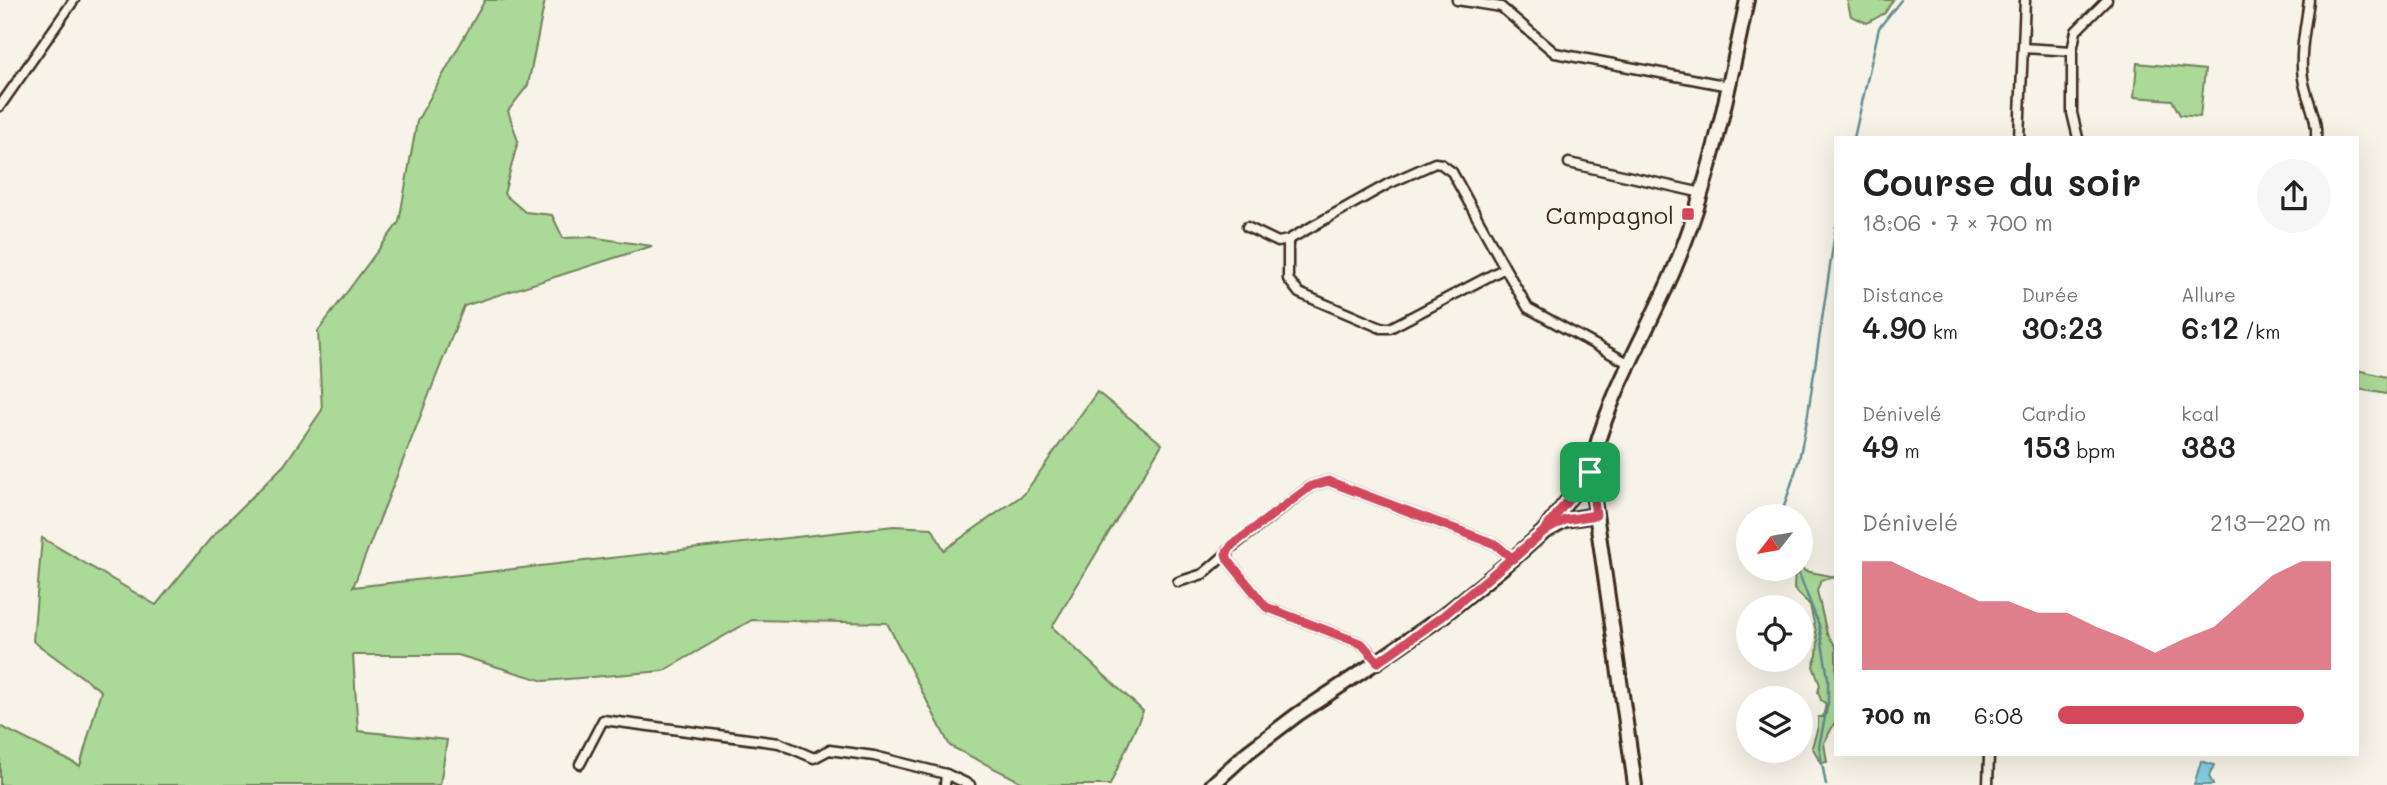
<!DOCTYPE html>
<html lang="fr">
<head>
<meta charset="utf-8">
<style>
  body { margin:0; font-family:Mali,sans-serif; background:#f6f6f6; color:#222; height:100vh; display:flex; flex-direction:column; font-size:26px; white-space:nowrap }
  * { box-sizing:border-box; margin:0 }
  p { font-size:23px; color:#767676 }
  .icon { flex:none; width:38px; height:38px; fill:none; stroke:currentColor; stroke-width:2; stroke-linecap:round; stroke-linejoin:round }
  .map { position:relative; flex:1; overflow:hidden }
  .panel { position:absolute; left:1834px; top:136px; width:525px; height:620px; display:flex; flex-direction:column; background:#fff; border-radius:0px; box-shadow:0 7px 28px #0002 }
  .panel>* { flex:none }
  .needle { width:46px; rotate:239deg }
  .buttons { position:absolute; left:1736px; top:504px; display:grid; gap:14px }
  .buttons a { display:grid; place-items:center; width:77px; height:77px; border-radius:50%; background:#fff; box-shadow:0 7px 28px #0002; font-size:35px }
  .pin { position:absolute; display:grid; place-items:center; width:60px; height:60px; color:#fff; margin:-30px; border-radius:14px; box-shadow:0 4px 10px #0006 }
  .round { display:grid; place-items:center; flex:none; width:74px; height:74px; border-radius:37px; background:#f6f6f6 }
  .overview { display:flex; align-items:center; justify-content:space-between; height:119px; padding:0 28px }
  h1 { font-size:38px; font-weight:600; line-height:52px }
  .stats { display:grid; grid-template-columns:repeat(3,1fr); gap:10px; height:119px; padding:7px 28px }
  .stats div { display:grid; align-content:center }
  .stats b { font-size:30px; font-weight:600 }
  .stats small { font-size:19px; font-weight:400 }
  .stats p { font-size:19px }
  .chart { height:196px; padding:14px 28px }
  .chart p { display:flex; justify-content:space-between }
  .chart svg { width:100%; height:126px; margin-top:7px; fill:#d1495b; opacity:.7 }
  ul { padding:0 28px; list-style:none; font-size:23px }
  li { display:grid; grid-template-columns:112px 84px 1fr; align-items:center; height:52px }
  li i { height:18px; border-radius:9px; background:#d1495b }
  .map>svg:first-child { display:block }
</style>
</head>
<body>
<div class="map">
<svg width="2387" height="785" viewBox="0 0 2387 785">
  <rect width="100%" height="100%" fill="#f7f3e8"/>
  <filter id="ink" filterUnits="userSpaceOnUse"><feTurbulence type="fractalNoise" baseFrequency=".0143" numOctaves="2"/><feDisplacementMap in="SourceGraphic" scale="14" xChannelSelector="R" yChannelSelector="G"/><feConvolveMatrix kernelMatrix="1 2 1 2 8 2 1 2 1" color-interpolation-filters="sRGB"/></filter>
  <g filter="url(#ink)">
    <g fill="#aad998" stroke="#72825b" stroke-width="2">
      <polygon points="485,0 545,0 528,85 508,111 518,141 504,194 525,212 552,215 563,238 590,237 652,246 464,306 353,587 894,526 932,528 944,550 1024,494 1097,392 1162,444 1052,627 1143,711 1110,785 1027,785 950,746 887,623 752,620 663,671 544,681 458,655 353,655 358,731 447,740 440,785 0,785 0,726 80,766 101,691 33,641 42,538 156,605 210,539 284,465 322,410 318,331 399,222 417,121"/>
      <polygon points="1847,0 1893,0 1885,13 1867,23 1851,16"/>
      <polygon points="2137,63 2205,70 2200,117 2180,115 2172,100 2134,97"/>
      <polygon points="2357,370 2387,377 2387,394 2357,389"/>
      <polygon points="1801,567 1805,571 1836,577 1821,580 1817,591 1827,634 1836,646 1836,720 1824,743 1827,762 1821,763 1812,747 1818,727 1818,717 1823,717 1826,704 1821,700 1818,692 1820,685 1813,666 1817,655 1818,641 1810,605 1794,589 1795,569 1801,569"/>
    </g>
    <polygon fill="#81cfdf" stroke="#658d92" stroke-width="2" points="2201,761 2214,765 2209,776 2213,785 2194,785"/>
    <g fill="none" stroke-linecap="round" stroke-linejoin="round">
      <g stroke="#658d92" stroke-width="2.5">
        <polyline points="1854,138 1879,28 1901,0"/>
        <polyline points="1781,516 1799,460 1807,420 1836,226"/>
        <polyline points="1797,569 1819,625 1828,678 1828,703 1819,746 1826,785"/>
      </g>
      <g stroke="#3b2a1e" stroke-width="13">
        <g id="street">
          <polyline points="1457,0 1501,7 1555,53 1729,86"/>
          <path d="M2309,0C2306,25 2299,53 2303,78C2306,99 2318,117 2316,138"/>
          <polyline points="2023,48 2072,51 2072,113 2078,138"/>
          <polyline points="2072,51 2076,31 2107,0"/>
          <polyline points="0,106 74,0"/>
          <polyline points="2019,138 2025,0"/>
          <polyline points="1569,163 1702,193"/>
          <polyline points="1247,227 1278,242 1288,240"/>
          <polyline points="1505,268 1452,172 1441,164 1435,163 1388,184 1288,240 1288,279 1299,293 1381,328 1390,328 1505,268 1528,308 1628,363"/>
          <polyline points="1178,582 1203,574 1226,554"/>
          <polyline points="1378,661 1362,644 1266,607 1228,560 1228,550 1311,486 1328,481 1495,544 1513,559"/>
          <polyline points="580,764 603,720 779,743 814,758 829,750 874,756 946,774 970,785"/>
          <polyline points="945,785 946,774"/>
          <polyline points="1988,785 1989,754"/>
        </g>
      </g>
      <g stroke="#3b2a1e" stroke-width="18">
        <g id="secondary">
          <polyline points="1549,529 1565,520 1596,515"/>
          <polyline points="1212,785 1248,752 1298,714 1378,661 1443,616 1513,559 1543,532 1590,472"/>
          <path d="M1635,785L1590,472C1605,400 1644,339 1673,272C1710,185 1728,92 1747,0"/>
        </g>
      </g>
      <use href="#street" stroke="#f7f3e8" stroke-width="8"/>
      <use href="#secondary" stroke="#f7f3e8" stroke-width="12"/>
    </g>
  </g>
  <g fill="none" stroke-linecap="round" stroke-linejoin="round" filter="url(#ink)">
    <g stroke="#fff" stroke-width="14">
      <polyline id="route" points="1590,472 1543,532 1513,559 1495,544 1328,481 1311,486 1232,545 1226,554 1228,560 1266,607 1362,644 1378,662 1443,616 1543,532 1565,520 1596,515 1590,472"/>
    </g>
    <use href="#route" stroke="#d1495b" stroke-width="9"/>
  </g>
  <rect fill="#d1495b" stroke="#f7f3e8" stroke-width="2.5" x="1681" y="207" width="14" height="14" rx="3.5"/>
  <g text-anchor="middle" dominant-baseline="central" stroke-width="7" stroke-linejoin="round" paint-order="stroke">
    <g font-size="24" fill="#3b2a1e" stroke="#f7f3e8" text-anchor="end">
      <text x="1674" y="214">Campagnol</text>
    </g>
  </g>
</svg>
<div class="buttons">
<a><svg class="needle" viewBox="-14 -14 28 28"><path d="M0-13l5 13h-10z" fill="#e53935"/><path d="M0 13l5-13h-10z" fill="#767676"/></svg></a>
<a><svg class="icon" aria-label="locate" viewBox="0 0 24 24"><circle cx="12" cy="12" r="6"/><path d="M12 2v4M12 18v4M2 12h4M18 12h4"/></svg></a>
<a><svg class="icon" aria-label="layers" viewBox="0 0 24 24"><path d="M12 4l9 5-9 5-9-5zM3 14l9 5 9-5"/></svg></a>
</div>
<div class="pin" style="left:1590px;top:472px;background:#1e9e55"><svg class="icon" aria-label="arrive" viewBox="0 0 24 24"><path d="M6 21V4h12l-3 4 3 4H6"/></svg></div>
<section class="panel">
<div class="overview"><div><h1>Course du soir</h1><p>18:06 · 7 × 700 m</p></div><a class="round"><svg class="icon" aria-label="share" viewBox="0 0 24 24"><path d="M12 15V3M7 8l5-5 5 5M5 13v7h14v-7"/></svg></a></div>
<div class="stats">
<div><p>Distance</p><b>4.90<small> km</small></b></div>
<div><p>Durée</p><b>30:23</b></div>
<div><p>Allure</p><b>6:12<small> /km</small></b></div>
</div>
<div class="stats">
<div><p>Dénivelé</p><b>49<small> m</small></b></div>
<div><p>Cardio</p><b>153<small> bpm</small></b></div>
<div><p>kcal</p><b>383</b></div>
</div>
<div class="chart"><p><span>Dénivelé</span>213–220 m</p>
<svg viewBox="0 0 160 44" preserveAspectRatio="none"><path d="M0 44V6L10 6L20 11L30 15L40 20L50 20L60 24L70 24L80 29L90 33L100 38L110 33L120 29L130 20L140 11L150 6L160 6V44z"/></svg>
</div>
<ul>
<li><b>700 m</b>6:08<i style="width:90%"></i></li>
</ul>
</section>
</div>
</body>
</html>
